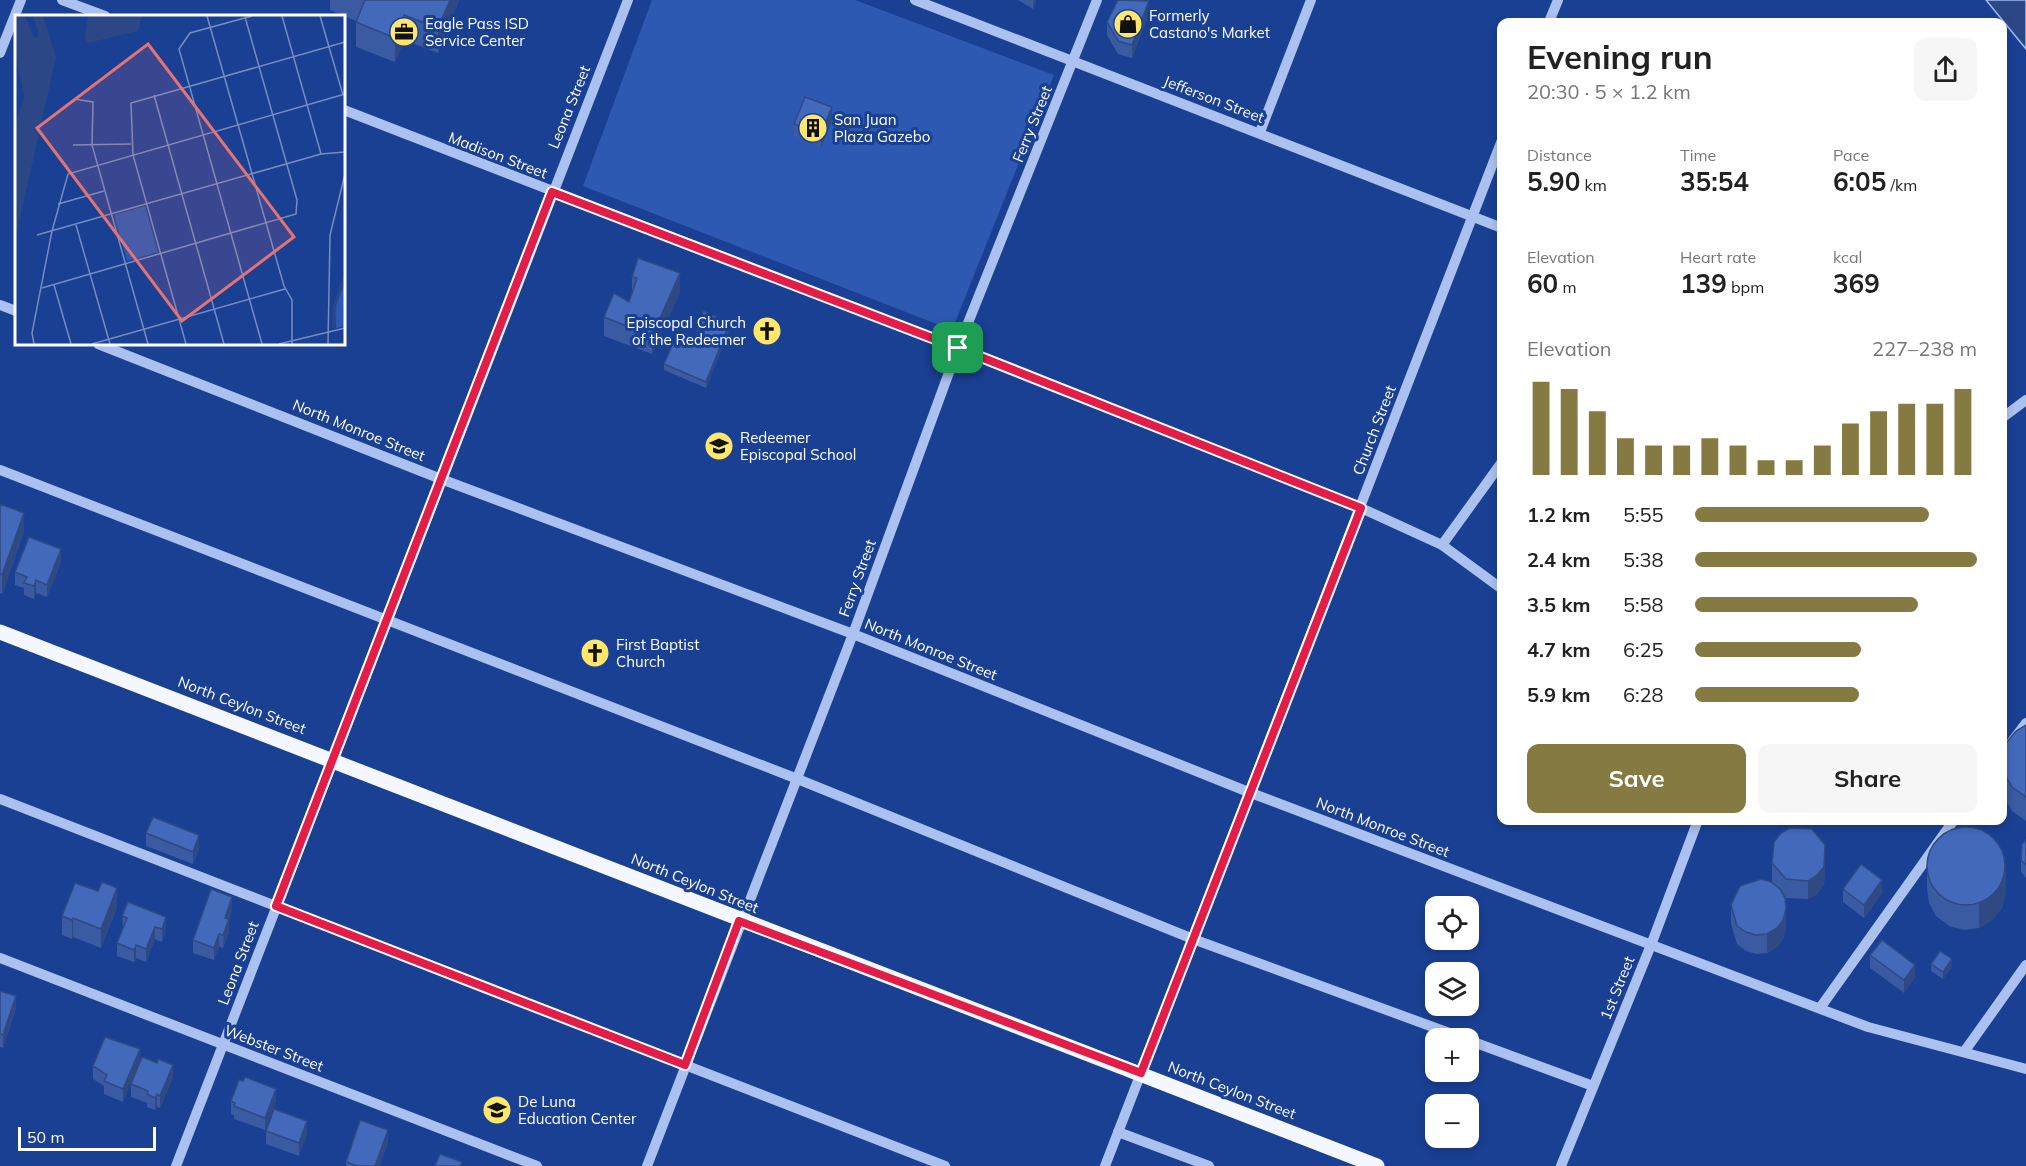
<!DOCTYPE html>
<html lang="en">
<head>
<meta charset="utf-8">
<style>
  body { margin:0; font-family:Mulish,sans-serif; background:#f6f6f6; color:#222; height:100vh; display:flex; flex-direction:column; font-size:22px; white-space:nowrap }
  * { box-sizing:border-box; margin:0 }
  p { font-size:20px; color:#767676 }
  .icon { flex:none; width:33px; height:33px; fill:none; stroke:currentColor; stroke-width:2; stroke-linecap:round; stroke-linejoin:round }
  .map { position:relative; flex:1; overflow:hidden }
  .sheet { position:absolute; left:1497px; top:18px; width:510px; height:807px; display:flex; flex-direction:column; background:#fff; border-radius:12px; box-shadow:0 3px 9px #0003 }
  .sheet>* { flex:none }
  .buttons { position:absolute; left:1425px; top:896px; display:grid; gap:12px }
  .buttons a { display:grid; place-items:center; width:54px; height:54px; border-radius:12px; background:#fff; box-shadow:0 3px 9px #0003; font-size:30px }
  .scale { position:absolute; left:18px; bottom:15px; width:138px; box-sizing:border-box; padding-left:6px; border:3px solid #fff; border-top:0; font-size:16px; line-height:21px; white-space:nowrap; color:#fff; -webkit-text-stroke:4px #1a4094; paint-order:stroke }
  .pin { position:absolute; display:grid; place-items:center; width:51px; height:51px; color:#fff; margin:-26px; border-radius:12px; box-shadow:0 3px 9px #0006 }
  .round { display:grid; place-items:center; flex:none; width:63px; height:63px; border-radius:12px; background:#f6f6f6 }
  .overview { display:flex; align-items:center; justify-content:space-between; height:102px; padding:0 30px }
  h1 { font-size:33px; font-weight:700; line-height:45px }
  .stats { display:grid; grid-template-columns:repeat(3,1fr); gap:9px; height:102px; padding:6px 30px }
  .stats div { display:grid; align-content:center }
  .stats b { font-size:26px; font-weight:700 }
  .stats small { font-size:16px; font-weight:400 }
  .stats p { font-size:16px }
  .chart { height:168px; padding:12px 30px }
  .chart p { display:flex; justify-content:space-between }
  .chart svg { width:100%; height:108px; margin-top:6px; stroke:#857b42; stroke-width:6 }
  .button { display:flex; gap:12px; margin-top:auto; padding:12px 30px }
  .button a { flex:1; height:69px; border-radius:12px; background:#857b42; color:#fff; font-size:24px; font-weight:700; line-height:69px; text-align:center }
  .button a+a { background:#f6f6f6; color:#222 }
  ul { padding:0 30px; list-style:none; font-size:20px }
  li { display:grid; grid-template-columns:96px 72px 1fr; align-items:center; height:45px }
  li i { height:15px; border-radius:8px; background:#857b42 }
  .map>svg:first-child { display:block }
</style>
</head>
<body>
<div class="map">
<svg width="2026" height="1166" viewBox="0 0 2026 1166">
  <rect width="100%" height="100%" fill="#1a4094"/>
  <polygon fill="#2e59b2" points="652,0 855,0 1054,75 952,330 583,186"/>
  <polygon fill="#2c4786" stroke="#9ebaf2" stroke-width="1.5" points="1986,0 2026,0 2026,49"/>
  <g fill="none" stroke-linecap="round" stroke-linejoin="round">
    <g stroke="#abc1ef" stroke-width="10">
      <polyline points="62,0 105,16"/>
      <polyline points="915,0 1502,228"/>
      <polyline points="1549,22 1558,0"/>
      <polyline points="0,53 21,0"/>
      <polyline points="344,110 958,348 1361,508 1442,545 1502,589"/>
      <polyline points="1260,132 1311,0"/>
      <polyline points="0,305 16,311"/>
      <polyline points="98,344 441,479 853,634 1251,793 1868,1027 2026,1069"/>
      <polyline points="2002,418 2026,400"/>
      <polyline points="0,470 795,778 1193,939 1463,1038"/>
      <polyline points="1442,545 1502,462"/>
      <polyline points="2002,755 2026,723"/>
      <polyline points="0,799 945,1166"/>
      <polyline points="0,958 537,1166"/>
      <polyline points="1820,1008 1954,820"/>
      <polyline points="1468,1040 1593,1086"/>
      <polyline points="1964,1052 2026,965"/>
      <polyline points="1118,1132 1209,1166"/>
      <polyline points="176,1166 628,0"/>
      <polyline points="647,1166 853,634 958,348 1097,0"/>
      <polyline points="1105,1166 1502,140"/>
      <polyline points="1561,1166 1651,945 1698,820"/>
    </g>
    <polyline stroke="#f4f7ff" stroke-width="15" points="0,632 1377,1166"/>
  </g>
  <g fill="#3a5aa1">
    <polygon points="330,0 459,0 438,53 404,40 395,62 356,47 356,21 330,10"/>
    <polygon points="1018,0 1036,0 1033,9"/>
    <polygon points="1149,13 1132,58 1118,54 1107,35 1107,22"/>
    <polygon points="832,120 821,147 794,136 794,124"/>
    <polygon points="632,277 680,292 652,354 604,336 604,317 629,302 632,292"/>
    <polygon points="730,328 706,388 664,370 664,364 696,337"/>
    <polygon points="0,504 24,532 2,594 0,593"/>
    <polygon points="61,562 47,597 36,593 34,599 24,595 24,588 15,585 15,572"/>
    <polygon points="2026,725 2026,821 2012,811 2004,798 2002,784 2002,757"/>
    <polygon points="146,833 199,848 193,864 146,846"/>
    <polygon points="2026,840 2026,878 2021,872 2021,860"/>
    <polygon points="1772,863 1825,864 1824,885 1817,894 1808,899 1786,898 1782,892 1786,928 1783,939 1777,947 1767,953 1756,954 1746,951 1737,944 1731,924 1731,905 1776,886 1772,882"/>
    <polygon points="1927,863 2006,893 2002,908 1992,920 1979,928 1964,930 1949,926 1936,916 1929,903 1927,888"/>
    <polygon points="1843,889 1882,893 1864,918 1843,902"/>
    <polygon points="117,907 101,948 73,937 72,939 62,935 62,916"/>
    <polygon points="232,910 229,920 229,932 223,948 219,946 214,960 193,953 193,940"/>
    <polygon points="122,916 166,930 162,942 155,939 146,962 136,958 134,962 117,956 117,943 123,929"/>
    <polygon points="1870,955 1915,977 1904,993 1870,968"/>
    <polygon points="1931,964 1952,966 1943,979 1931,971"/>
    <polygon points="0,991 16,1008 3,1048 0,1047"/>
    <polygon points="140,1061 173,1077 160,1108 157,1107 155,1110 147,1107 147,1103 131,1097 131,1084 135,1072 123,1102 104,1094 104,1086 93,1079 93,1066"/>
    <polygon points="231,1101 276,1101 265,1130 234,1119 234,1115 231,1114"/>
    <polygon points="266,1131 307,1134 299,1156 266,1144"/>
    <polygon points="388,1143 379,1166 346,1166 346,1162"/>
  </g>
  <g fill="#2f4a83">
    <polygon points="450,0 459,0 438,53 438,28"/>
    <polygon points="1034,0 1036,0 1033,9 1033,2"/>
    <polygon points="1149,1 1149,13 1132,58 1132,45"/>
    <polygon points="404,15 404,40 395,62 395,38"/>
    <polygon points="832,107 832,120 821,147 821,134"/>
    <polygon points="680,273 680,292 652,354 652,336"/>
    <polygon points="730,322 730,328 706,388 706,382"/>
    <polygon points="24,513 24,532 2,594 2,575"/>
    <polygon points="61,549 61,562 47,597 47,585"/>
    <polygon points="36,580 36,593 34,599 34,586"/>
    <polygon points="199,835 199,848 193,864 193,852"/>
    <polygon points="1825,845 1825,864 1824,885 1817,894 1808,899 1808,881"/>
    <polygon points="2006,869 2006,893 2002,908 1992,920 1979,928 1979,903"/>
    <polygon points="1882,880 1882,893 1864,918 1864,905"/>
    <polygon points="117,888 117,907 101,948 101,929"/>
    <polygon points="232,897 232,910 229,920 229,932 223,948 225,918"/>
    <polygon points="1786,909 1786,928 1783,939 1777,947 1767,953 1767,934"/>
    <polygon points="166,917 166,930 162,942 162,929"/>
    <polygon points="73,918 73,937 72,939 72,920"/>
    <polygon points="155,927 155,939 146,962 146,949"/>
    <polygon points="219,934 219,946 214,960 214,948"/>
    <polygon points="136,945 136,958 134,962 134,950"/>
    <polygon points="1952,959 1952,966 1943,979 1943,972"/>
    <polygon points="1915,965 1915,977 1904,993 1904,980"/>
    <polygon points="16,996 16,1008 3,1048 3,1035"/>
    <polygon points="140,1049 140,1062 123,1102 123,1089"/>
    <polygon points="173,1065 173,1077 160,1108 160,1096"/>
    <polygon points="276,1089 276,1101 265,1130 265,1118"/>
    <polygon points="157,1094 157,1107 155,1110 155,1098"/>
    <polygon points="307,1121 307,1134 299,1156 299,1143"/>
    <polygon points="388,1130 388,1143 379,1166 375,1166"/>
  </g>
  <g fill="#4369bb" stroke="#2f4a83" stroke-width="1.5">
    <polygon points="365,0 450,0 438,28 404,15 395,38 356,22"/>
    <polygon points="1118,0 1149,1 1132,45 1118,41 1107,22"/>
    <polygon points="805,97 832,107 821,134 794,124"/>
    <polygon points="638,258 680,273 652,336 604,317 614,293 629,302 637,278 632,277"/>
    <polygon points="703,311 730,322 706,382 664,364 678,332 696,337"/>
    <polygon points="0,504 24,513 2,575 0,574"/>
    <polygon points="29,537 61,549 47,585 36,580 34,586 24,583 27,577 15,572"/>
    <polygon points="2026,725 2026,797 2012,787 2004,773 2002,759 2006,743 2016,731"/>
    <polygon points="153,817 199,835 193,852 146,833"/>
    <circle cx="1966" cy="866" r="39"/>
    <polygon points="1790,828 1812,829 1825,845 1824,867 1817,875 1808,881 1786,879 1772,863 1774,842 1781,833"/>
    <polygon points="2026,840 2026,865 2021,860 2022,844"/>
    <polygon points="1861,864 1882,880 1864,905 1843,889"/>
    <polygon points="1761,879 1771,882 1780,889 1785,898 1786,909 1783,920 1777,928 1767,934 1756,935 1746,932 1737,926 1731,905 1740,886"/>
    <polygon points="102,882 117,888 101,929 73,918 72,920 62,916 75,883 98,891"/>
    <polygon points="211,889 232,897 225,918 229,919 223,935 219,934 214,948 193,940"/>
    <polygon points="128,902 166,917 162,929 155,927 146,949 136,945 134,950 117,943 127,918 122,916"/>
    <polygon points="1882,940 1915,965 1904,980 1870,955"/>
    <polygon points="1940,951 1952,959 1943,972 1931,964"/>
    <polygon points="0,991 16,996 3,1035 0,1034"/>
    <polygon points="105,1037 140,1049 123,1089 104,1081 107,1075 93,1066"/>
    <polygon points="142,1057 157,1063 158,1059 173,1065 160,1096 157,1094 155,1098 147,1094 148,1091 131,1084"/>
    <polygon points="245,1077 276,1089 265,1118 234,1106 235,1103 231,1101 239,1080 243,1081"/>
    <polygon points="274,1109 307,1121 299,1143 266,1131"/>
    <polygon points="360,1120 388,1130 375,1166 358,1166 346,1162"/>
    <polygon points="440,1154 462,1162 460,1166 435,1166"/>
  </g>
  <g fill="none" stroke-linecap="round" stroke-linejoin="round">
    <g stroke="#fff" stroke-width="12">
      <polygon id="route" points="552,192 958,348 1361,508 1141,1073 739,921 685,1065 276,906"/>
    </g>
    <use href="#route" stroke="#e11d48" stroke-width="8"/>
  </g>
  <defs>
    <g id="shop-disc" transform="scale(1.5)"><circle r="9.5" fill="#ffe76a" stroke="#1a4094"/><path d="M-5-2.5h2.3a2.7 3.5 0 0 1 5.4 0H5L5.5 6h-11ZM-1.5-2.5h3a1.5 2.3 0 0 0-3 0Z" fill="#111"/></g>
    <g id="office-disc" transform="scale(1.5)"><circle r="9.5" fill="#ffe76a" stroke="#1a4094"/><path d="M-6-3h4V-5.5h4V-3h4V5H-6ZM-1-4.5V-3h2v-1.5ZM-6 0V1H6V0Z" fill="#111"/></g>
    <g id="building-disc" transform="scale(1.5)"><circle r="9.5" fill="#ffe76a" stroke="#1a4094"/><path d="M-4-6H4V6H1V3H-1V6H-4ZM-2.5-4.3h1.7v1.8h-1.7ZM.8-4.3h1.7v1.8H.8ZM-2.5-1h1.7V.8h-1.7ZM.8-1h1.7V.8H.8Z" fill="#111"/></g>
    <g id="church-disc" transform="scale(1.5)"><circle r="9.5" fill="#ffe76a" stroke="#1a4094"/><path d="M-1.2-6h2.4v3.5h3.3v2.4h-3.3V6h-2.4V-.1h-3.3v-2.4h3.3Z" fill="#111"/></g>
    <g id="school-disc" transform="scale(1.5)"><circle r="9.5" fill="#ffe76a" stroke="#1a4094"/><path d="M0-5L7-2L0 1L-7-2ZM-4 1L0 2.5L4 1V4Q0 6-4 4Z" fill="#111"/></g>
  </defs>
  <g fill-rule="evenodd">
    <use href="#shop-disc" x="1128" y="24"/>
    <use href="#office-disc" x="404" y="32"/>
    <use href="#building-disc" x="813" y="128"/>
    <use href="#church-disc" x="767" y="331"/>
    <use href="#school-disc" x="719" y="446"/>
    <use href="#church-disc" x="595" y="653"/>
    <use href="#school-disc" x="497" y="1110"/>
  </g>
  <g text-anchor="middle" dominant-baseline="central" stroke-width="6" stroke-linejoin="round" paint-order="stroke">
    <g font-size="15" fill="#fff" stroke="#1a4094" text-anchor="start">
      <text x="1149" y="15">Formerly<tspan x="1149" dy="17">Castano's Market</tspan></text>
      <text x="425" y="23">Eagle Pass ISD<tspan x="425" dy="17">Service Center</tspan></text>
      <text x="834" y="119">San Juan<tspan x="834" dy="17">Plaza Gazebo</tspan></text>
      <text x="746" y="322" text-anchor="end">Episcopal Church<tspan x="746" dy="17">of the Redeemer</tspan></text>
      <text x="740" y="437">Redeemer<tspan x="740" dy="17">Episcopal School</tspan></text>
      <text x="616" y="644">First Baptist<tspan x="616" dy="17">Church</tspan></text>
      <text x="518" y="1101">De Luna<tspan x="518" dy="17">Education Center</tspan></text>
    </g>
    <g font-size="15" fill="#fff" stroke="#1a4094">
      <text transform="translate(1214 99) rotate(21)">Jefferson Street</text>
      <text transform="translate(569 107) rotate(-68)">Leona Street</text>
      <text transform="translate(1032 124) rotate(-68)">Ferry Street</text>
      <text transform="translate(498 155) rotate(21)">Madison Street</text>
      <text transform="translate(359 430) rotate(22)">North Monroe Street</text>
      <text transform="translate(1374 430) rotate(-69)">Church Street</text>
      <text transform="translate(857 578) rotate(-70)">Ferry Street</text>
      <text transform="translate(931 649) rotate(22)">North Monroe Street</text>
      <text transform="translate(242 705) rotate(21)">North Ceylon Street</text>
      <text transform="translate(1383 827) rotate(21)">North Monroe Street</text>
      <text transform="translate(695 883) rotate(22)">North Ceylon Street</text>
      <text transform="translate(238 963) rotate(-69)">Leona Street</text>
      <text transform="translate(1617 988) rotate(-68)">1st Street</text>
      <text transform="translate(274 1048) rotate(21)">Webster Street</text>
      <text transform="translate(1232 1090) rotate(21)">North Ceylon Street</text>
    </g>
  </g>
  <g transform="translate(15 15)">
    <rect width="330" height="330" fill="#1a4094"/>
    <path d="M130,191L143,237L112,246L99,200ZM330,267V311L321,313L320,292Z" fill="#2e59b2"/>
    <path d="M0,1H10L20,24L24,20L18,1H28L41,42L0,226V112L9,82L0,38ZM73,1H127L123,16L73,28L70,24Z" fill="#2c4786"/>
    <path fill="none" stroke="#2c4786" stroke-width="3" d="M319,313V292L330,261"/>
    <path fill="none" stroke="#768cbf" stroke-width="1.5" d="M192,1L269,271L277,285V329M237,1L175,18L164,34L247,329M267,1L306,139M305,1L328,80M139,80L209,329M59,84L78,87L77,130L133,329M58,130L116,129M43,189L89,176M61,210L95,329M22,220L306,139L330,137M39,270L56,329M27,273L281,199L282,185L230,2M19,329L17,318L37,216L53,159L330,79M77,329L270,274M171,329L118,140L116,88L330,27M264,329L330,313M313,329L315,220L330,159"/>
    <path fill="#e47373" fill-opacity="0.15" stroke="#e47373" stroke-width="3" d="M133,29L279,222L167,306L22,113Z"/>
    <rect width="330" height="330" fill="none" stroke="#fff" stroke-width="3"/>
  </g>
</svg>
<div class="buttons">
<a><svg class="icon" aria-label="locate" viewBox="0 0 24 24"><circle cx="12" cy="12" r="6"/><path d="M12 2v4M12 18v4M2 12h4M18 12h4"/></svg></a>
<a><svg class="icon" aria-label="layers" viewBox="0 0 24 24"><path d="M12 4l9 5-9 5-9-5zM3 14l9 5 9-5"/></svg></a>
<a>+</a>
<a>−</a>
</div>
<div class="scale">50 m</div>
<div class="pin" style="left:958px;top:348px;background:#1e9e55"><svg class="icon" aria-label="arrive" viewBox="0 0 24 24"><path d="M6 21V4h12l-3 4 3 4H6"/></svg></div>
<section class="sheet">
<div class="overview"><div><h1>Evening run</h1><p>20:30 · 5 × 1.2 km</p></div><a class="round"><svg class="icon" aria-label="share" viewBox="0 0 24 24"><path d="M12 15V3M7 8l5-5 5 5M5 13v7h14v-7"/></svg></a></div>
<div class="stats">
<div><p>Distance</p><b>5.90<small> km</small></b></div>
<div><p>Time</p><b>35:54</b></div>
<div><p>Pace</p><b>6:05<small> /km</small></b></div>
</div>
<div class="stats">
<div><p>Elevation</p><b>60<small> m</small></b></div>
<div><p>Heart rate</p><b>139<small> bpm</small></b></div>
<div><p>kcal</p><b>369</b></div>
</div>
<div class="chart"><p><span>Elevation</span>227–238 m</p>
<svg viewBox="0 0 160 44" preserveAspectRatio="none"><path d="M5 44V6M15 44V9M25 44V18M35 44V29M45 44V32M55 44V32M65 44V29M75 44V32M85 44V38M95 44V38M105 44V32M115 44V23M125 44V18M135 44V15M145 44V15M155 44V9"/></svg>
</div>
<ul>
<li><b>1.2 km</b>5:55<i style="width:83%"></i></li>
<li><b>2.4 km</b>5:38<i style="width:100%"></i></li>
<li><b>3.5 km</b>5:58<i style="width:79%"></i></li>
<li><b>4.7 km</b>6:25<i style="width:59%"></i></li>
<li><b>5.9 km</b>6:28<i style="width:58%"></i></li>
</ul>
<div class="button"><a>Save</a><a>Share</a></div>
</section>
</div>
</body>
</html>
